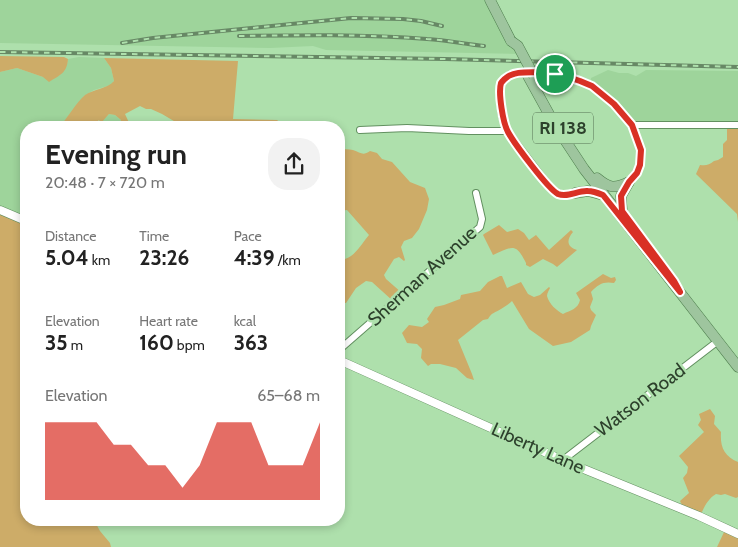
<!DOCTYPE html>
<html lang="en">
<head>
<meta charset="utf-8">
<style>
  body { margin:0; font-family:Cabin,sans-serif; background:#f2f2f2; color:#222; height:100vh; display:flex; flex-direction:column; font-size:19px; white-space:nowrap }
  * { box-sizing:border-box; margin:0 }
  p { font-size:16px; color:#767676 }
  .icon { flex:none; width:28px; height:28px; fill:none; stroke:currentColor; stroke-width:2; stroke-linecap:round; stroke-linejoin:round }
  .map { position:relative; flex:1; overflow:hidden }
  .side { position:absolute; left:20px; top:121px; width:325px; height:405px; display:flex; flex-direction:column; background:#fff; border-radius:20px; box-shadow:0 2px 8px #0003 }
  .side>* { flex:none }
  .pin { position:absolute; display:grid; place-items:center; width:42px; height:42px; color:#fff; margin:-21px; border:2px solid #fff; border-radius:50%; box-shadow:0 1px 5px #0007 }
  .round { display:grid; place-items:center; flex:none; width:52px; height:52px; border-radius:20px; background:#f2f2f2 }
  .summary { display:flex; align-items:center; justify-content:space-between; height:85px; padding:0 25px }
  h1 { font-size:28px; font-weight:700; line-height:38px }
  .metrics { display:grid; grid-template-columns:repeat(3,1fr); gap:8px; height:85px; padding:5px 25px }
  .metrics div { display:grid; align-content:center }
  .metrics b { font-size:21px; font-weight:700 }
  .metrics small { font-size:14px; font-weight:400 }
  .metrics p { font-size:14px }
  .chart { height:140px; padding:10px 25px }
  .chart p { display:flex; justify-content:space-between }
  .chart svg { width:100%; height:90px; margin-top:5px; fill:#d93025; opacity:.7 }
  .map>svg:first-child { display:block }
</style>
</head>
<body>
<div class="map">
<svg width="738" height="547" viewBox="0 0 738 547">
  <rect width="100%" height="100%" fill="#aee0ac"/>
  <g fill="#9ed49b">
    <polygon points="0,0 491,0 519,54 326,50 313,46 270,48 0,43"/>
    <polygon points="79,57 104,58 111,68 114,81 111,85 94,90 84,96 60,127 26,128 26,222 0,210 0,72 17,68 43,77 67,64 68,59"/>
    <polygon points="608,70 619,73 628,73 636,76 646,70 738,71 738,124 651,124 633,129 619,111 591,88 591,78"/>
    <polygon points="109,114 115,115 121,120 118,127 92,128 100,120 101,122"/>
  </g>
  <g fill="#cdac68">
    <path d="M0,56L64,57L68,59C67,73 60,75 49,82L43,77L17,68L0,72Z"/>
    <path d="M104,58L238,61L233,119L278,120L273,126V127H184L162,114L151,109H146L140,106L125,114L131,127H118L121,120L115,115L109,114L101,123L99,120L92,127H60C66,119 77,102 85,95C94,89 107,89 114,81L111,68Z"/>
    <path d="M738,124V222L737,214L696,174L700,165C706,166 709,165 714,161L718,160L723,157V144L727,140V127Z"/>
    <path d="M339,149C343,149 349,149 353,150C361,153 363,156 370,151L377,153L382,159L392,162L410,182L425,188L429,199L427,210L419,229L412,238L404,241L401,247L405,260L404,261L399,257L394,259L384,275L386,279L402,293L393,301L372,282L366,281L356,288L346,303H339V261C343,259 347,259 351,256C358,251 363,242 369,235L347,210L339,211Z"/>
    <polygon points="0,209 26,222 26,520 94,520 100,531 110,543 111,547 0,547"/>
    <path d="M499,225L507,232L518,229L524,233L529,240L536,235L549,250L571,230L573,232C566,240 567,247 577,250L557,267L553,264L543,259L530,267L526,265V263C516,243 513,246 493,255L483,235L484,234Z"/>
    <path d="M603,274L611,278L615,277L616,280L614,283C604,281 598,284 591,292L593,299L590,307L591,310L596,315L591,326L590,330L571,342L553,346L529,329L512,301C509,304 505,307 501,309C495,313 492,312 488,319L483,320L458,340L472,374L474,380L467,378L456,368L440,364H431L428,366L421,358L422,349L417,344L407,343L402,333L409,325L422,327L429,322L427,319L435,307L444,305L460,299L461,295L480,291L488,282L500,276H502L507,288L521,282L528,294L534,297L540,295L549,287L550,288C549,290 547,293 547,296C549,304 557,311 563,314C571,310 578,309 580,300L576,293Z"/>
    <path d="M710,409L715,416L714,424L721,432C720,447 724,456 738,462V497L736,498L725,494L721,495L716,494C707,499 703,510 699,518L685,511L680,501L689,493L683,478L687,473L688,467L679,456L704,432L698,425L701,420L699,414Z"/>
    <polygon points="725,530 738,536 738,547 717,547"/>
  </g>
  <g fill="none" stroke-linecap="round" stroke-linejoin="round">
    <g stroke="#629060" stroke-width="8">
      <g id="minor">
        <polyline points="632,125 738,125"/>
        <polyline points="360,130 407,128 469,131 507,131"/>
        <path d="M575,193C565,196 560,195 551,189L507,131L502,116L500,100L501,84L504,79L511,74L543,72L573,78L592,86L614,104L632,125L641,150L640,165L637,173L629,182"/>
        <polyline points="339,350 480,227 482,219 476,193"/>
        <polyline points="563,460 718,341"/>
      </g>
    </g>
    <g stroke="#629060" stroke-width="9">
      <g id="tertiary">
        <polyline points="0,210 26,221"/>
        <polyline points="339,360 569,463 699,516 738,534"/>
      </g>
    </g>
    <g stroke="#4d7d4c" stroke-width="11">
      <g id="primary">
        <polyline points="490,0 511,41"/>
        <polyline points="528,76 555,125 584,169 738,367"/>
        <path d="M597,178C609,188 614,189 629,182"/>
        <polyline points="575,193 588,191 603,195"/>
        <polyline points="622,211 621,196 629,182"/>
      </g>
    </g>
    <use href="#minor" stroke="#fff" stroke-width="6"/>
    <use href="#tertiary" stroke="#fff" stroke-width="8"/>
    <use href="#primary" stroke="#9ec59e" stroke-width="10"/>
    <g stroke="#678865" stroke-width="4">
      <g id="rail">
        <path d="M239,36C301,35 364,34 427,39C446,40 465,44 484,46"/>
        <polyline points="122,43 153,38 351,18 403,19 421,21 442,26"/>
        <polyline points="0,52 445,59 738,67"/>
      </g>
    </g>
    <use href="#rail" stroke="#aee0ac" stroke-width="2" stroke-dasharray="5.5" stroke-linecap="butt"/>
    <g stroke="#4d7d4c" stroke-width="11" stroke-linecap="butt">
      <polyline id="primary-bridge" points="511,41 518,46 534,76"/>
    </g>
    <use href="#primary-bridge" stroke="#9ec59e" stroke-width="10"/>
  </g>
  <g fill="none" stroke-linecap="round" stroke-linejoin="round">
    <g stroke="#fff" stroke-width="10">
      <path id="route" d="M543,72L562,75L580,81L592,86L614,104L632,125L641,150L640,165L637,173L629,182L621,196L622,211L674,281L680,292L603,195C598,193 593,191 588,191C578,190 568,198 558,194C548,189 514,143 508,132C503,123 498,93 501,83C502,82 504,79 506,78C515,70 532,73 543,72Z"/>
    </g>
    <use href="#route" stroke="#d93025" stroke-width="6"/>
  </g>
  <g text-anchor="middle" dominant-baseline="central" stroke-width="5" stroke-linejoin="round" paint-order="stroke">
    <rect fill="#aee0ac" stroke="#547152" stroke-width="1" x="533" y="112.5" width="60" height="31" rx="4"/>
    <g font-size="18" font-weight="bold" fill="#2d412c">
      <text x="563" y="128">RI 138</text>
    </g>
    <g font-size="19" fill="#2d412c" stroke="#aee0ac">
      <text transform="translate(422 276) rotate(-42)">Sherman Avenue</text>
      <text transform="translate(640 400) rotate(-37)">Watson Road</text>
      <text transform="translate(538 448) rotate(24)">Liberty Lane</text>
    </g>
  </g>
</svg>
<div class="pin" style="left:555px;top:74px;background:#1e9e55"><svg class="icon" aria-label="arrive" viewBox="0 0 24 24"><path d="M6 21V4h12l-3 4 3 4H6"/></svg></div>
<section class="side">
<div class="summary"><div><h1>Evening run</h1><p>20:48 · 7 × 720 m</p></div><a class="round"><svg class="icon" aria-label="share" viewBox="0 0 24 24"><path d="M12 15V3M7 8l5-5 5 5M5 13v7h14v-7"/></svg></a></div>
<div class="metrics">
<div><p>Distance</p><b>5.04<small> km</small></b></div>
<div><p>Time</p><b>23:26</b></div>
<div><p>Pace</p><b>4:39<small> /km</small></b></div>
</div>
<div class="metrics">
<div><p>Elevation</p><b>35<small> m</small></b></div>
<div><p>Heart rate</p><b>160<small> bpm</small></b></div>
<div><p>kcal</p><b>363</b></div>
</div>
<div class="chart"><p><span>Elevation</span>65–68 m</p>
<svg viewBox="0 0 160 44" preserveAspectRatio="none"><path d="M0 44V6L10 6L20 6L30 6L40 17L50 17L60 27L70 27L80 38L90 27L100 6L110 6L120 6L130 27L140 27L150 27L160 6V44z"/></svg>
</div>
</section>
</div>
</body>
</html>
